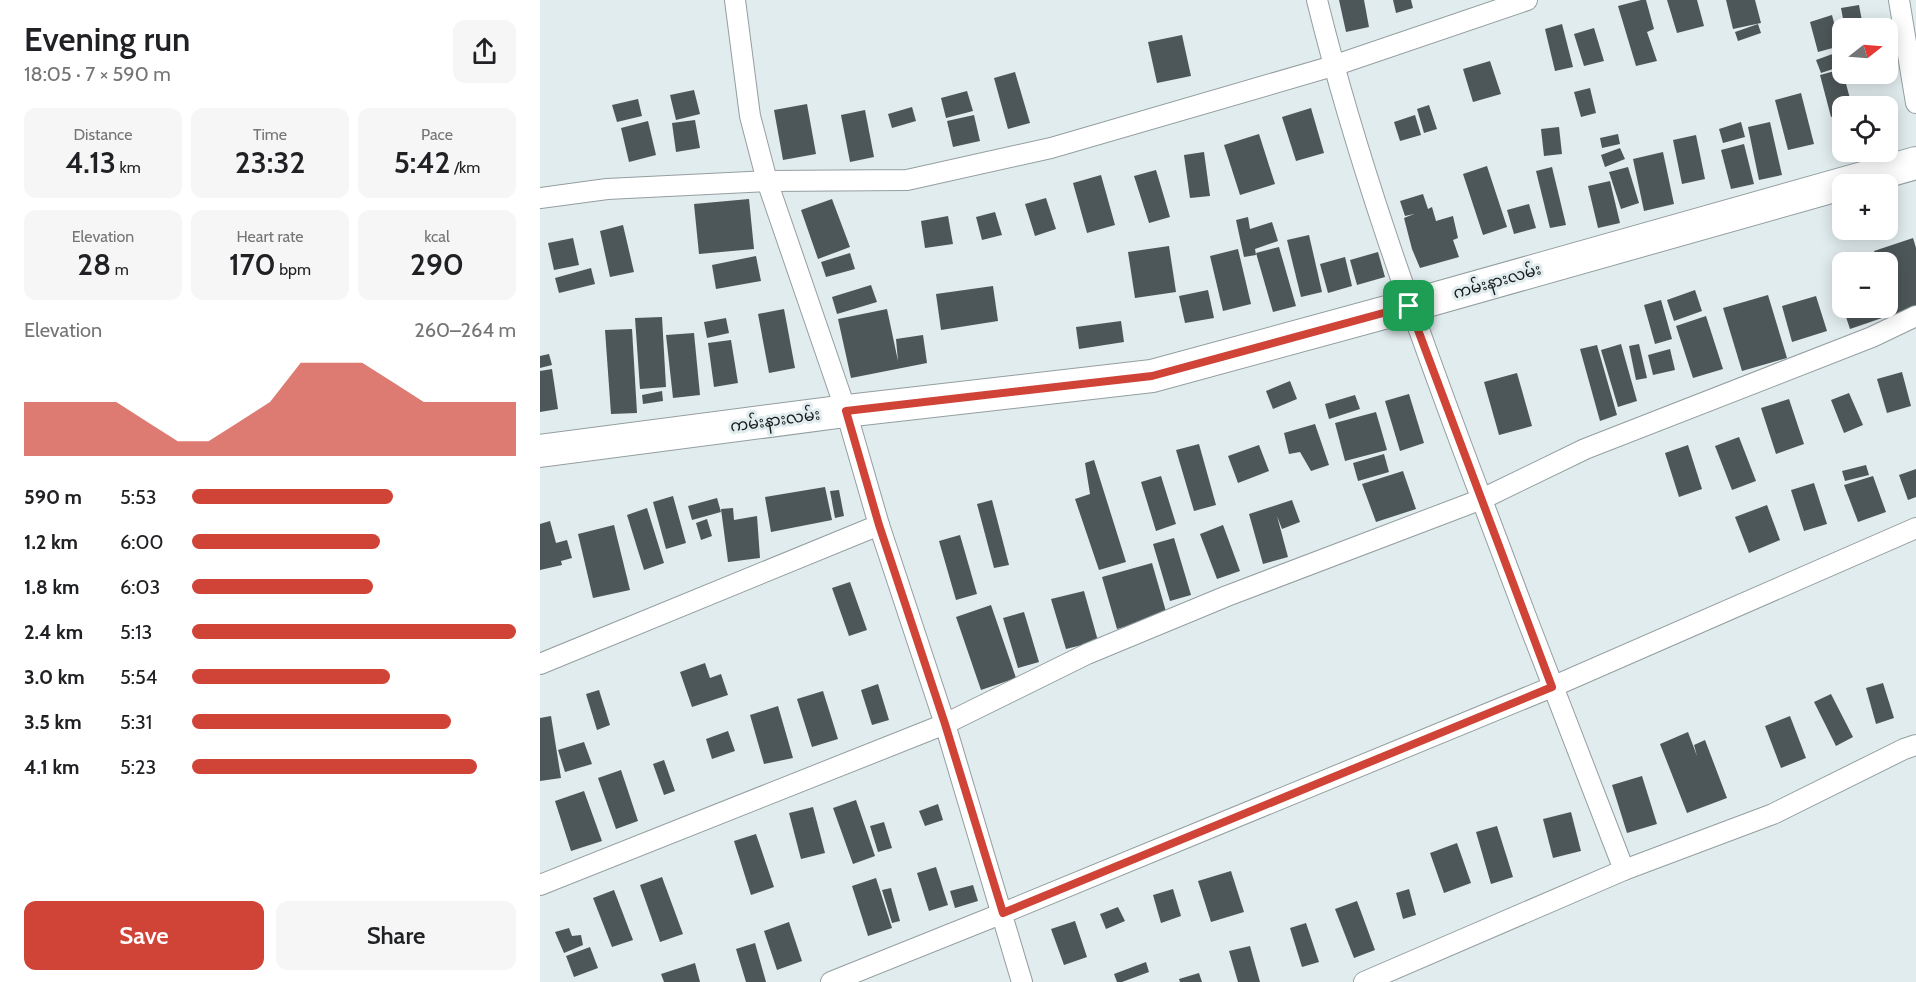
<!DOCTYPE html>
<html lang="en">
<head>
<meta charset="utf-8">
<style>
  body { margin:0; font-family:Cabin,"Noto Sans Myanmar",sans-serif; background:#f6f6f6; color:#202124; height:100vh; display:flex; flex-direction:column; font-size:22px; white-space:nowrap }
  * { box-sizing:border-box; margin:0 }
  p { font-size:20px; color:#757577 }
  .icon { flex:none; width:33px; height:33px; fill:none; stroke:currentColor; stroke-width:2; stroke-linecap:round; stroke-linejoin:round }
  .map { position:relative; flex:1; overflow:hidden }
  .drawer { display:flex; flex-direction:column; background:#fff; width:540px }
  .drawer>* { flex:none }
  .needle { width:39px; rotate:73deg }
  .buttons { position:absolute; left:1292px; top:18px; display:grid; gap:12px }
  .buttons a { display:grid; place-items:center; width:66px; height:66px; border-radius:12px; background:#fff; box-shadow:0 3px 15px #0003; font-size:30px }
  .pin { position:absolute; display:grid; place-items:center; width:51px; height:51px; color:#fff; margin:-26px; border-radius:12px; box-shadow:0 3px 9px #0006 }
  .round { display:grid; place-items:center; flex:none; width:63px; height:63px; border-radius:12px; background:#f6f6f6 }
  .headline { display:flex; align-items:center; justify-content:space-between; height:102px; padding:0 24px }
  h1 { font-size:33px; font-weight:600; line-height:45px }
  .stats { display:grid; grid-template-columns:repeat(3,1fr); gap:9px; height:102px; padding:6px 24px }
  .stats div { display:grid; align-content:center; border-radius:12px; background:#f6f6f6; text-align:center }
  .stats b { font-size:30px; font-weight:600 }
  .stats small { font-size:16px; font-weight:400 }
  .stats p { font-size:16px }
  .chart { height:168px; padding:12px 24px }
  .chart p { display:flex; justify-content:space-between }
  .chart svg { width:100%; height:108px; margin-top:6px; fill:#d04337; opacity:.7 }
  .button { display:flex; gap:12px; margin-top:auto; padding:12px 24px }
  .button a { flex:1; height:69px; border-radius:12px; background:#d04337; color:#fff; font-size:24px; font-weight:600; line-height:69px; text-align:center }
  .button a+a { background:#f6f6f6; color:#202124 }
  ul { padding:0 24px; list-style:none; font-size:20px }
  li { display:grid; grid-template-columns:96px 72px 1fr; align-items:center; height:45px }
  li i { height:15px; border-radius:8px; background:#d04337 }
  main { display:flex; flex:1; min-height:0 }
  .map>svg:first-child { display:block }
</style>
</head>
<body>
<main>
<section class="drawer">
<div class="headline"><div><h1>Evening run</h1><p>18:05 · 7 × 590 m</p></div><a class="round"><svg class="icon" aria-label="share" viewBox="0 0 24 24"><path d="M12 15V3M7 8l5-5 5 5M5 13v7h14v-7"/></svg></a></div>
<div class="stats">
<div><p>Distance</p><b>4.13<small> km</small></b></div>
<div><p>Time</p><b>23:32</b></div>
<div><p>Pace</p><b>5:42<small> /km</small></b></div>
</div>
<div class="stats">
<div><p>Elevation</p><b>28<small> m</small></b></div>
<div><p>Heart rate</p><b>170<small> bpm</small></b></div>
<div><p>kcal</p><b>290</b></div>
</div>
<div class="chart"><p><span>Elevation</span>260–264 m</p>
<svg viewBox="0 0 160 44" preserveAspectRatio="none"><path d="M0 44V22L10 22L20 22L30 22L40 30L50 38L60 38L70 30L80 22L90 6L100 6L110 6L120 14L130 22L140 22L150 22L160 22V44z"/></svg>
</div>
<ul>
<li><b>590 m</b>5:53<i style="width:62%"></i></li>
<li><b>1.2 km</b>6:00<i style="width:58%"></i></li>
<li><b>1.8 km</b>6:03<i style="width:56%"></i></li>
<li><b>2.4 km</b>5:13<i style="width:100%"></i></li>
<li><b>3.0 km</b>5:54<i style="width:61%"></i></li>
<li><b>3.5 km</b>5:31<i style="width:80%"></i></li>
<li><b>4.1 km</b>5:23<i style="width:88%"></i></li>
</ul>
<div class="button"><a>Save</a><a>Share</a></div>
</section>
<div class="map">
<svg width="1376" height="982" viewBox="0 0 1376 982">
  <rect width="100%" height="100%" fill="#e1ecee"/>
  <g fill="#4d5658">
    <polygon points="799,0 824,0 829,27 806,32"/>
    <polygon points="853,0 871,0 873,8 856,13"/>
    <polygon points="1101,0 1106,0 1114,29 1107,32 1117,61 1096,66 1078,6"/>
    <polygon points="1127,0 1157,0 1164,26 1137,33"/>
    <polygon points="1186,0 1215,0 1221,23 1193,29"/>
    <polygon points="1319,5 1322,21 1304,24 1301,8"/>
    <polygon points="1292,15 1300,46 1278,52 1270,22"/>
    <polygon points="1333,20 1335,28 1302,28 1301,35 1299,28"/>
    <polygon points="1022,24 1033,67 1015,71 1005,29"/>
    <polygon points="1218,24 1221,33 1198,41 1195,32"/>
    <polygon points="1054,28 1064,61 1044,66 1034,34"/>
    <polygon points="642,35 651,76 617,83 608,42"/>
    <polygon points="1298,52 1302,66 1281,73 1276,60"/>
    <polygon points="950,61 961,94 933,102 923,69"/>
    <polygon points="1302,69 1312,106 1302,106 1302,114 1291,117 1280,75"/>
    <polygon points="475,72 490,123 468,129 454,78"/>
    <polygon points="1050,88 1056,113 1041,117 1034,92"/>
    <polygon points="154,90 160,114 136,120 130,95"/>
    <polygon points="427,91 433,111 406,118 401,98"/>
    <polygon points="1261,93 1274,144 1248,150 1235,100"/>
    <polygon points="98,99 102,116 77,122 72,105"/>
    <polygon points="267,104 276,154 243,160 234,110"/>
    <polygon points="889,105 897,129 884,133 877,109"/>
    <polygon points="372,107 376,121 352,128 348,114"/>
    <polygon points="771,108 784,153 756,161 742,117"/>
    <polygon points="325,110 334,157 310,162 301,115"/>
    <polygon points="434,115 440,141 413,147 407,121"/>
    <polygon points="875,115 881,135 860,141 854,122"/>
    <polygon points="155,120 160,148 136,152 132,123"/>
    <polygon points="108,121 116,155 89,162 81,128"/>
    <polygon points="1201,122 1205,137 1183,143 1179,129"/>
    <polygon points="1230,122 1242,175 1219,180 1208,127"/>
    <polygon points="1019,127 1022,154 1004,156 1001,129"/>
    <polygon points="719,134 735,184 700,195 684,145"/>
    <polygon points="1078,134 1080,144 1062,148 1060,138"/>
    <polygon points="1156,135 1165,179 1142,184 1133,140"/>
    <polygon points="1204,144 1214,184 1191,189 1181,150"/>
    <polygon points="1080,148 1085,159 1065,167 1061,155"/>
    <polygon points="664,152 670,196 650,198 644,155"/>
    <polygon points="1123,152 1134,204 1104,211 1093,159"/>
    <polygon points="947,166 967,227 943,235 923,174"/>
    <polygon points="1012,167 1026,225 1010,228 996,171"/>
    <polygon points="1088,167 1099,203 1081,209 1069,172"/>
    <polygon points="616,170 630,217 609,223 594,176"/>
    <polygon points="561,175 575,225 547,233 533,183"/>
    <polygon points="1070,181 1080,223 1058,228 1048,186"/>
    <polygon points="883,194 888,209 892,207 896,221 913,216 918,238 913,240 919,257 880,268 872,249 864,218 874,214 865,216 860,201"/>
    <polygon points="506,198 516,229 495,236 485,204"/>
    <polygon points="209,199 214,249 159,254 154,204"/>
    <polygon points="292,199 310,247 278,259 261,210"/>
    <polygon points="989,204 996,228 974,234 967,210"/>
    <polygon points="455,212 462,235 442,240 436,217"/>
    <polygon points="408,216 413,244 385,248 381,221"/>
    <polygon points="708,217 710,229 732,222 738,241 715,249 716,255 704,257 696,220"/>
    <polygon points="83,225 94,272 70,277 60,231"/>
    <polygon points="769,235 782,292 761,297 747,240"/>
    <polygon points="33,238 39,265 14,270 8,243"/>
    <polygon points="1373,238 1376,248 1376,308 1356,315 1347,287 1347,262 1338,262 1334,251"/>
    <polygon points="629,246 636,292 595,298 588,252"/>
    <polygon points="739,247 756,306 733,312 716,253"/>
    <polygon points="698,249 711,304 683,311 670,256"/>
    <polygon points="838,252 845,277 817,285 810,260"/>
    <polygon points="310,253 315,269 286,277 281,262"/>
    <polygon points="216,256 221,281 176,289 172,265"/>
    <polygon points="805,257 812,286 788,293 780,264"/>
    <polygon points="51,268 55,284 19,293 15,278"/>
    <polygon points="331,285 337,302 297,314 292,297"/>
    <polygon points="453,286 458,321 401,330 396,294"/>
    <polygon points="668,290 674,318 645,323 639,296"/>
    <polygon points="1155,290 1162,311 1134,321 1127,300"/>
    <polygon points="1228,295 1247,358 1202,371 1183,308"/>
    <polygon points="1276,296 1287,331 1252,342 1242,306"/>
    <polygon points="1121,300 1132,339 1115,344 1104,305"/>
    <polygon points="1303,308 1339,308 1342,318 1310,329"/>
    <polygon points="244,309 255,368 229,373 218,314"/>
    <polygon points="347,309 358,361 356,339 383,335 387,363 311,378 298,319"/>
    <polygon points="1166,316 1183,369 1153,378 1136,326"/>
    <polygon points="122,317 126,387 100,389 95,318"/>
    <polygon points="186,318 189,333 167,338 164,322"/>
    <polygon points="581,321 584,342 539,349 536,327"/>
    <polygon points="92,329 97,413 71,414 65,330"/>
    <polygon points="154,333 160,395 133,398 126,335"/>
    <polygon points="191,340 198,383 174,387 168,343"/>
    <polygon points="1081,344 1097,401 1078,407 1061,350"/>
    <polygon points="1099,344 1107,378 1096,380 1089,346"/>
    <polygon points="1057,345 1077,415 1060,421 1040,349"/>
    <polygon points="1130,349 1135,370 1113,375 1108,355"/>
    <polygon points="9,354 12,365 0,368 0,356"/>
    <polygon points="12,369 18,409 0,412 0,371"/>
    <polygon points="1362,372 1371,406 1347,413 1337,379"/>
    <polygon points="977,373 992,426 959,435 944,382"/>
    <polygon points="750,381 757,399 733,409 726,391"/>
    <polygon points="122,391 123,401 103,404 102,395"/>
    <polygon points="1309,393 1323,425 1304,433 1291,400"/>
    <polygon points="869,394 884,443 860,451 845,401"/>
    <polygon points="815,395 820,409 789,419 785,404"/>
    <polygon points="1249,399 1264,444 1236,454 1221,408"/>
    <polygon points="836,412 847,450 805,461 795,423"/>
    <polygon points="775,424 789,465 771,471 760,452 749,454 744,433"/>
    <polygon points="1199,437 1216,481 1192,490 1175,446"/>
    <polygon points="659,444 676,505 654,511 636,450"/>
    <polygon points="719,445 729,471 698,483 688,456"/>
    <polygon points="1148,445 1162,489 1139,497 1125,453"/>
    <polygon points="844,454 849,472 818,481 813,463"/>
    <polygon points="554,460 586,562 559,570 535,499 550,494 545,463"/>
    <polygon points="1326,465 1329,475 1305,481 1302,471"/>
    <polygon points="1376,469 1376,497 1368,500 1359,475"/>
    <polygon points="863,471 876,509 836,522 822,484"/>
    <polygon points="621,476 636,524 616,531 601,482"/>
    <polygon points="1333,476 1346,512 1318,522 1304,485"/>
    <polygon points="1274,483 1287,524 1264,531 1251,490"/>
    <polygon points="285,487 292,520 231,532 225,497"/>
    <polygon points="299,490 304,516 295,518 290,491"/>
    <polygon points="133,496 146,543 126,549 113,502"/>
    <polygon points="177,498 181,512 152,520 148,506"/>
    <polygon points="452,500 469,565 454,568 437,504"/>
    <polygon points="752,500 760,522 742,529 737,516 748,557 723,564 709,514"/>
    <polygon points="1227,505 1240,540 1209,553 1195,517"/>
    <polygon points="107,508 124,563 104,570 87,515"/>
    <polygon points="193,508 194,520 217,516 220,558 188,562 181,509"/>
    <polygon points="167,519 172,536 161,540 156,523"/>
    <polygon points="10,521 16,543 27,540 32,558 21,561 22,565 0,570 0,524"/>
    <polygon points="74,525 90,590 53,598 38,534"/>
    <polygon points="683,525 700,571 677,579 660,534"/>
    <polygon points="420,535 437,594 416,600 399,541"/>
    <polygon points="634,538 651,595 630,601 613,544"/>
    <polygon points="612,563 627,615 577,629 562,577"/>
    <polygon points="310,582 327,630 309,636 292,588"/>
    <polygon points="544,591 558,641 526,649 511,599"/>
    <polygon points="451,605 476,678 441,690 416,617"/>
    <polygon points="484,612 499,662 478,668 463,618"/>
    <polygon points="165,663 170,678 181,674 188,695 152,707 140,672"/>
    <polygon points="1343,683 1354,718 1336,724 1326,688"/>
    <polygon points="338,684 349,720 332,725 321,690"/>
    <polygon points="59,690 70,725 57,730 46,694"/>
    <polygon points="283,691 298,739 272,747 257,699"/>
    <polygon points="1291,694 1313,737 1296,746 1274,702"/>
    <polygon points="238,706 253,758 224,764 210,715"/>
    <polygon points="11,716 21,778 0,781 0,718"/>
    <polygon points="1250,716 1266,758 1241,768 1225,726"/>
    <polygon points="188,731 195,751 172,759 166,739"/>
    <polygon points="1148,732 1157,756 1154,745 1165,740 1187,798 1147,813 1120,744"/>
    <polygon points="44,742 52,764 25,772 18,750"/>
    <polygon points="124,760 135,791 124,795 113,764"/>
    <polygon points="81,770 98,821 76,829 58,778"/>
    <polygon points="1102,776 1117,824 1087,833 1072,785"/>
    <polygon points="44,791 62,841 31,851 15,801"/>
    <polygon points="316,800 335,856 313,864 293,808"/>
    <polygon points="398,804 403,820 385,826 379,811"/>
    <polygon points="273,807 285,853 261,859 249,813"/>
    <polygon points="1031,812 1041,851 1013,858 1003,819"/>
    <polygon points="344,822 352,848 338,852 330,826"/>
    <polygon points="957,826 973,877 951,884 936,832"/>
    <polygon points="216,834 234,887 211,895 194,841"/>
    <polygon points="917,843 931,883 904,893 890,853"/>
    <polygon points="396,867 408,905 389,911 377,873"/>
    <polygon points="691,871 704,912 671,922 658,881"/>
    <polygon points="122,877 143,934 120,942 100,885"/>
    <polygon points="336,878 352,928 328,936 312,886"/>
    <polygon points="433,885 438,901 415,908 410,891"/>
    <polygon points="351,888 360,921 352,923 342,890"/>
    <polygon points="633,889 641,916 621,923 613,895"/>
    <polygon points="869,889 876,915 863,919 856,893"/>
    <polygon points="74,890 93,940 72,947 53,898"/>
    <polygon points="817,901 835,950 814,958 795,909"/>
    <polygon points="578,907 585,921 566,929 560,914"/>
    <polygon points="535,921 547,957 524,965 511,929"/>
    <polygon points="249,922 262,961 237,970 224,931"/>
    <polygon points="766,923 779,962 762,967 750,928"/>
    <polygon points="29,928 32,936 41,935 43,945 24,953 15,932"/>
    <polygon points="215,943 226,982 206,982 196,949"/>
    <polygon points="710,946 720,982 698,982 689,951"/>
    <polygon points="50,947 58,968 34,977 26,956"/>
    <polygon points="606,962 609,972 582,982 577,982 574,974"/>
    <polygon points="155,963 160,982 124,982 121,974"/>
    <polygon points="659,973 662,982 640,982 639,979"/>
  </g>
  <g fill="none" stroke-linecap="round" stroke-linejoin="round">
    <g stroke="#949ea0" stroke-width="22">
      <g id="minor">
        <polyline points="195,0 210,116 227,181 306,411 339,525 405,724 482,982"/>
        <path d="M777,0C816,158 871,311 928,463C979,599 1031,735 1084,870"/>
        <polyline points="1359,0 1376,103"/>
        <polyline points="0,198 67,189 227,181 367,180 511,148 793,66 987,0"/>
        <polyline points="0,664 339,525"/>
        <polyline points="0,885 405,724 547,654 687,596 942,499 1045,449 1332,337 1376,316"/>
        <polyline points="291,982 463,913 1012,687 1376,528"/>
        <polyline points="824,982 1084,870 1233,814 1364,749 1376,745"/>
      </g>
    </g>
    <g stroke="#949ea0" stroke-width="34">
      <polyline id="primary" points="0,451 306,411 612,376 869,306 1376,163"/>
    </g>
    <use href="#minor" stroke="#fff" stroke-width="20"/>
    <use href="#primary" stroke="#fff" stroke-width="32"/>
  </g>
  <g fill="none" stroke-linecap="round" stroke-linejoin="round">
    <g stroke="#fff" stroke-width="12">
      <polygon id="route" points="869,306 1012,687 463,913 405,724 339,525 306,411 612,376"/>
    </g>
    <use href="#route" stroke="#d04337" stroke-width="8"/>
  </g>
  <g text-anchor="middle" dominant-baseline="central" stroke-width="6" stroke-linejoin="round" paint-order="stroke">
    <g font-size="16" fill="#171b1c" stroke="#e1ecee">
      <text transform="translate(957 281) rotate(-16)">ကမ်းနားလမ်း</text>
      <text transform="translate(235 420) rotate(-8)">ကမ်းနားလမ်း</text>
    </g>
  </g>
</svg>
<div class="buttons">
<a><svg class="needle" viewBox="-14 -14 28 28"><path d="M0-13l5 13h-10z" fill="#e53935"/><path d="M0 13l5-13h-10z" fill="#757577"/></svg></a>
<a><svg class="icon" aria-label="locate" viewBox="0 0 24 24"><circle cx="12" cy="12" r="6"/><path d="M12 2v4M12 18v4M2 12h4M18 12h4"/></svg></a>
<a>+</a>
<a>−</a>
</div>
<div class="pin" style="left:869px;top:306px;background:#1e9e55"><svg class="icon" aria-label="arrive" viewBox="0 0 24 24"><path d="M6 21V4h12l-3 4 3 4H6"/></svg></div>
</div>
</main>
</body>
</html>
